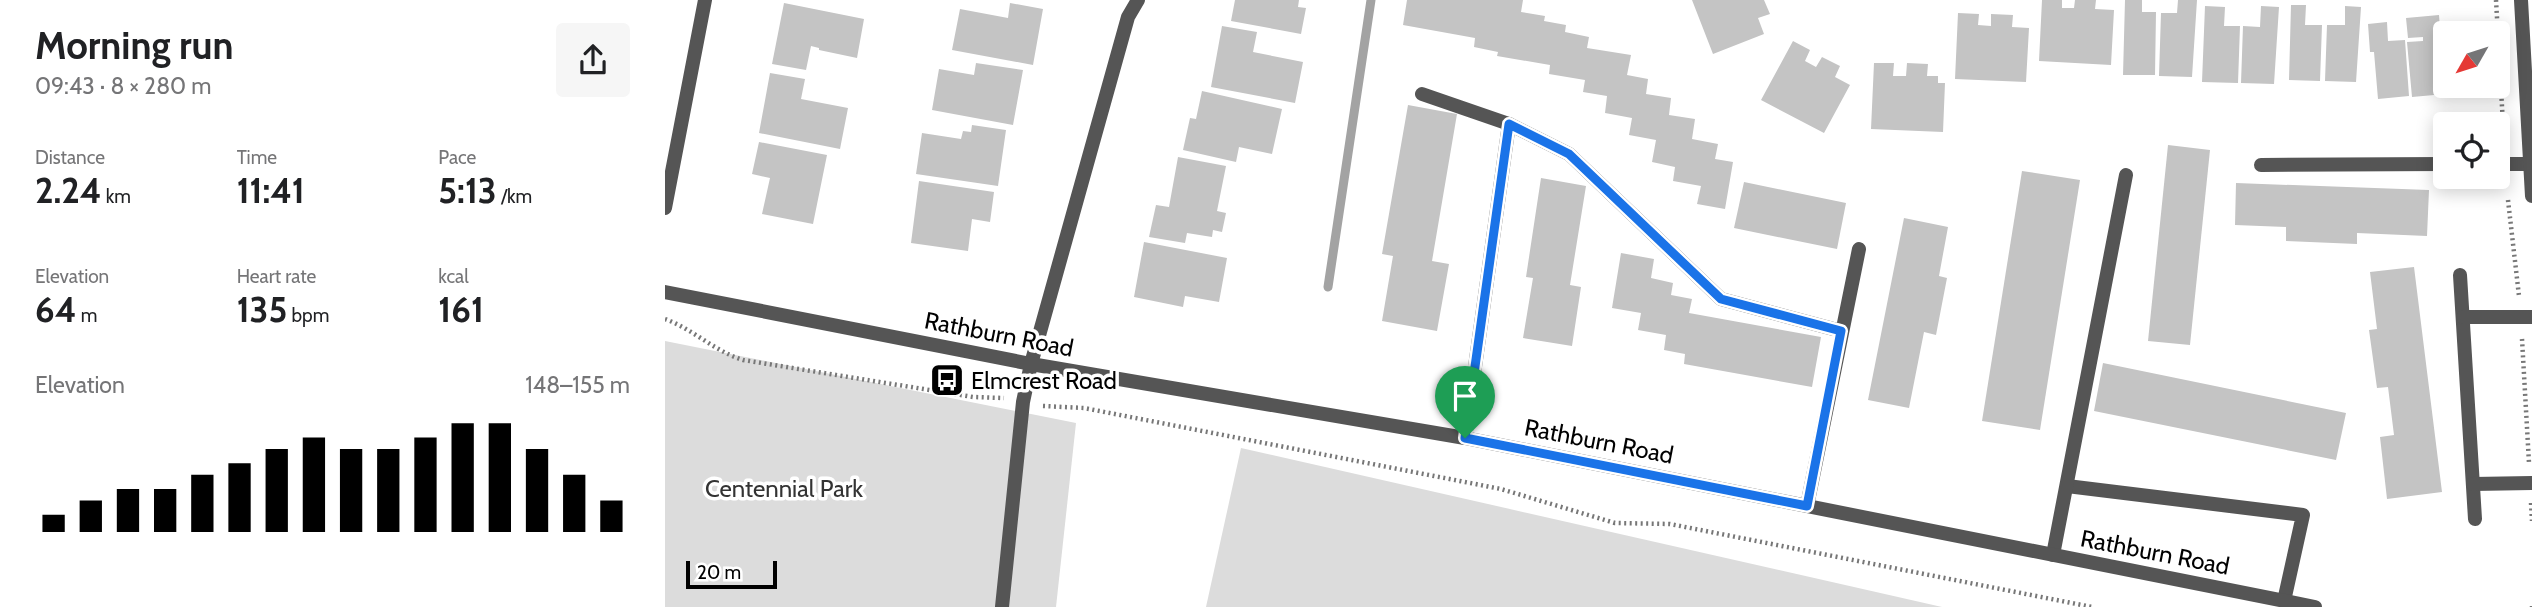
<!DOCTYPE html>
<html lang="en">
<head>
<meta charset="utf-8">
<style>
  body { margin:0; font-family:Cabin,sans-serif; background:#f6f6f6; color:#202124; height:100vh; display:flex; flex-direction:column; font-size:26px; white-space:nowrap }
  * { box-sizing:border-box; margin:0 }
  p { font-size:23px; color:#757577 }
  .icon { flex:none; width:38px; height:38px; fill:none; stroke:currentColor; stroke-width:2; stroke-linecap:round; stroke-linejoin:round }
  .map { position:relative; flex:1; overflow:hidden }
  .details { display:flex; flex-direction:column; background:#fff; width:665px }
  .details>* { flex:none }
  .needle { width:46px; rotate:231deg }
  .fabs { position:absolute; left:1768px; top:21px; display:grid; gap:14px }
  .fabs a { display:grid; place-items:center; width:77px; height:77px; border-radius:7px; background:#fff; box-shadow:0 4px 18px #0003; font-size:35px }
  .scale { position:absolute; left:21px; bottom:18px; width:91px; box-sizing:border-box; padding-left:7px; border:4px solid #000; border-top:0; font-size:19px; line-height:24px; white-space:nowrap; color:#000; -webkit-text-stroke:5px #fff; paint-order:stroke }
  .pin { position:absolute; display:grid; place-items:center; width:60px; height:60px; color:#fff; margin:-72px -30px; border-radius:50% 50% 50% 0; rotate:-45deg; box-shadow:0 0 7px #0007 }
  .pin .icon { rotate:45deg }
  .round { display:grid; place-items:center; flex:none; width:74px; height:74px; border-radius:7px; background:#f6f6f6 }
  .overview { display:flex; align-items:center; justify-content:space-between; height:119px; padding:0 35px }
  h1 { font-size:38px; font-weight:800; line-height:52px }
  .stats { display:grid; grid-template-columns:repeat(3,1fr); gap:10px; height:119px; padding:7px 35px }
  .stats div { display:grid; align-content:center }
  .stats b { font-size:35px; font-weight:800 }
  .stats small { font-size:19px; font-weight:400 }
  .stats p { font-size:19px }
  .chart { height:196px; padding:14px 35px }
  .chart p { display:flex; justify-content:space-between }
  .chart svg { width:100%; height:126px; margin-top:7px; stroke:#000; stroke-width:6 }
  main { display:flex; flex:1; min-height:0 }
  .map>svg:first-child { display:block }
</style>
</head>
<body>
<main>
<section class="details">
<div class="overview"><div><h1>Morning run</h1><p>09:43 · 8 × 280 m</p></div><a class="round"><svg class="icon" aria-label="share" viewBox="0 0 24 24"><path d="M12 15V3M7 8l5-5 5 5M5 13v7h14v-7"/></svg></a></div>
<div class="stats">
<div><p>Distance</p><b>2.24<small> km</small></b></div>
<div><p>Time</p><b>11:41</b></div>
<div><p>Pace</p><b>5:13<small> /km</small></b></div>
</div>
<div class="stats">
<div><p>Elevation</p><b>64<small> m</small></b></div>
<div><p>Heart rate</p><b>135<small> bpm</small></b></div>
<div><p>kcal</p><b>161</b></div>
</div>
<div class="chart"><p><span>Elevation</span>148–155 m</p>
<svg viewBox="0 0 160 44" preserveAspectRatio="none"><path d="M5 44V38M15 44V33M25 44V29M35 44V29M45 44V24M55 44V20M65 44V15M75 44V11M85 44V15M95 44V15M105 44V11M115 44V6M125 44V6M135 44V15M145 44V24M155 44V33"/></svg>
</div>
</section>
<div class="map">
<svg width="1867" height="607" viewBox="0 0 1867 607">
  <rect width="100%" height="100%" fill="#fff"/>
  <g fill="#dcdcdc">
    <polygon points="0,341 411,423 391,607 0,607"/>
    <polygon points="576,448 1277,607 541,607"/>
  </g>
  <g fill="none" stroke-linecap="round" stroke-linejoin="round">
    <polyline stroke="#a3a3a3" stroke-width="9" points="663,287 706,0"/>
  </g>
  <g fill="#c4c4c4">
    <polygon points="570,0 634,0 633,7 641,8 636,34 566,21"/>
    <polygon points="742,0 858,0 856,12 880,16 879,21 901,25 900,32 924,37 922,48 966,55 962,75 983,79 981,94 1006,98 1004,115 1030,119 1027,139 1053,144 1050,159 1068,162 1060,209 1032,204 1036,186 1008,181 1010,167 987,162 991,140 964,135 967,118 940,113 942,96 918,92 920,80 884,74 885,65 832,56 833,52 809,47 810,38 738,25"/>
    <polygon points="1027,0 1099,0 1105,14 1093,18 1099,34 1048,54"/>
    <polygon points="1377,0 1397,0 1397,8 1409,8 1410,0 1431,0 1430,9 1449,10 1446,65 1374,61"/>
    <polygon points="1460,0 1477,0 1477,12 1491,12 1490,75 1458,75"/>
    <polygon points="1513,0 1532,0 1527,77 1494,76 1496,13 1512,13"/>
    <polygon points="119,3 199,19 192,58 154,50 154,48 146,46 141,70 107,64"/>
    <polygon points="345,3 378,9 368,65 287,50 295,9 343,18"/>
    <polygon points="1626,5 1641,5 1640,25 1657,25 1655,81 1624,80"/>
    <polygon points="1540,6 1560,7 1559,26 1575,26 1573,83 1537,82"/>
    <polygon points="1596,6 1614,7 1609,84 1576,83 1578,26 1595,27"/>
    <polygon points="1680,6 1696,7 1691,82 1660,81 1662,25 1680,25"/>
    <polygon points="1293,13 1314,14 1313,25 1326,26 1326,14 1348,15 1347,27 1364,28 1361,82 1290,79"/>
    <polygon points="1774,15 1780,94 1747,97 1742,42 1758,41 1758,37 1743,38 1741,18"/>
    <polygon points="1722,22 1723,41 1740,40 1744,96 1713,99 1709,52 1705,52 1703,24"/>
    <polygon points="557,26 592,32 588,52 638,62 630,103 546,87"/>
    <polygon points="1128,41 1145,50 1140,61 1151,67 1157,57 1175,66 1170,77 1185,85 1159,133 1096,100"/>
    <polygon points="311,63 358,70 348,125 267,110 274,69 309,75"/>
    <polygon points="1209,63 1229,63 1228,76 1241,76 1242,63 1263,64 1262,76 1273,76 1273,83 1280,83 1278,132 1206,129"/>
    <polygon points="105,73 140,79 136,99 183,108 175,149 94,133"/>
    <polygon points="537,91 617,109 607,154 574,147 571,162 518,150 525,118 531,119"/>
    <polygon points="743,105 792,114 767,261 784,264 772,331 717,321 728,256 717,254"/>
    <polygon points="307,125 341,130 333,186 251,174 257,133 296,139 298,131 306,132"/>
    <polygon points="94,142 162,155 148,224 97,214 105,178 87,174"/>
    <polygon points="1503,145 1545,150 1525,345 1483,341"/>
    <polygon points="513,157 561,166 552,211 561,213 557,232 548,230 547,237 522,233 520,243 484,237 491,205 504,207"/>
    <polygon points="1357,171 1415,180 1375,430 1317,421"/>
    <polygon points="876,178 921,186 905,285 916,287 907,346 858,338 868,278 861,277"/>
    <polygon points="254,181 329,192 325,222 307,219 303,251 246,243"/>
    <polygon points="1079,182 1181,203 1172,249 1069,228"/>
    <polygon points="1571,183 1764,190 1762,236 1692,233 1692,244 1621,241 1621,227 1570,225"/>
    <polygon points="1239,218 1283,227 1274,276 1282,278 1271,335 1259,332 1244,408 1203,400"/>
    <polygon points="479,242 562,258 554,302 520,296 518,307 469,297"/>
    <polygon points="956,253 989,259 986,278 1008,283 1006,295 1027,299 1024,313 1156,337 1147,387 1019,364 1020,354 999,350 1001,335 973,330 976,313 947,308"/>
    <polygon points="1749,267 1777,492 1722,499 1715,437 1729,435 1723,387 1712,388 1704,330 1712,329 1705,272"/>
    <polygon points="1438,363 1681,413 1671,460 1429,411"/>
  </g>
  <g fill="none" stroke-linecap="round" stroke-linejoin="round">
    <g stroke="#777" stroke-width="4.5" stroke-dasharray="2 3.5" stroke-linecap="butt">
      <polyline points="1831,0 1839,142"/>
      <polyline points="1843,200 1854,296"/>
      <path d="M0,319C28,329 49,351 78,360L308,397L339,398"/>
      <polyline points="1857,339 1864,463"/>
      <polyline points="378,406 419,408 836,489 950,523 1005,524 1427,607"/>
      <polyline points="1866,503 1867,521"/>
      <polyline points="1867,607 1867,606"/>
    </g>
    <g stroke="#555" stroke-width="14">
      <polyline points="757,94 844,124 904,154 1056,299 1176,331"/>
      <polyline points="1832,164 1865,164"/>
      <polyline points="1596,165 1780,164"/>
      <polyline points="1795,275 1810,519"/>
      <polyline points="1798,317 1867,317"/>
      <polyline points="800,438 844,124"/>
      <polyline points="1808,484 1867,483"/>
      <polyline points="1402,486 1638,515 1619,601"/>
      <polyline points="1142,506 1194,249"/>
      <polyline points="1388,555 1461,175"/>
      <polyline points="337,607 358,402 366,364"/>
    </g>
    <g stroke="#555" stroke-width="14">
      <polyline points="0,208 40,0"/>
      <polyline points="366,364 463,17 473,0"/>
    </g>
    <g stroke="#555" stroke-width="14">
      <polyline points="1856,0 1867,196"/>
      <polyline points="0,292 366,364 800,438 1650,607"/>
    </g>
  </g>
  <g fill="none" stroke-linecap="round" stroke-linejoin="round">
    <g stroke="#fff" stroke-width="14">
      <polygon id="route" points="844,124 904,154 1056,299 1176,331 1142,506 800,438"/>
    </g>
    <use href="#route" stroke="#1a73e8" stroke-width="9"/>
  </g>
  <defs>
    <g id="bus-square" transform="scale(1.75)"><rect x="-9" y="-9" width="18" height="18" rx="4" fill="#000" stroke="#fff"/><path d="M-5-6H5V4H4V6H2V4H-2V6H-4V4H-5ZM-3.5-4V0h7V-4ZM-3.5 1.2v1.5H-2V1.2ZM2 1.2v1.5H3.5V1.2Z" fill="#fff"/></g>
  </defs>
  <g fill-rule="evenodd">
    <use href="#bus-square" x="282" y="380"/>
  </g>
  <g text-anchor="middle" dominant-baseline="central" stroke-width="7" stroke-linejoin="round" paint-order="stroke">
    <g font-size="24" fill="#000" stroke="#fff">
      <text transform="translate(334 334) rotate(11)">Rathburn Road</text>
      <text transform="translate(934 441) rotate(11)">Rathburn Road</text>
      <text transform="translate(1490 552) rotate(11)">Rathburn Road</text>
    </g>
    <g font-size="24" fill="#000" stroke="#fff" text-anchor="start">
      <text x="306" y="380">Elmcrest Road</text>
    </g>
    <g font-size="24" fill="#333" stroke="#fff">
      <text x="119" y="488">Centennial Park</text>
    </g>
  </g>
</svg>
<div class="fabs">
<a><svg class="needle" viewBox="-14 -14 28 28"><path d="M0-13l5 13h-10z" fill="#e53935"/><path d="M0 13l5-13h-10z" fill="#757577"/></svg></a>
<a><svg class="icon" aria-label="locate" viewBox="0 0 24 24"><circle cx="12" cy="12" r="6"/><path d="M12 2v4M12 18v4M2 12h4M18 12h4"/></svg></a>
</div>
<div class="scale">20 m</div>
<div class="pin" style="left:800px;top:438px;background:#1e9e55"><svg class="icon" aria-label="arrive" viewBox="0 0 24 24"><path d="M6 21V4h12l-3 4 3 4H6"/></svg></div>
</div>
</main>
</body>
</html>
